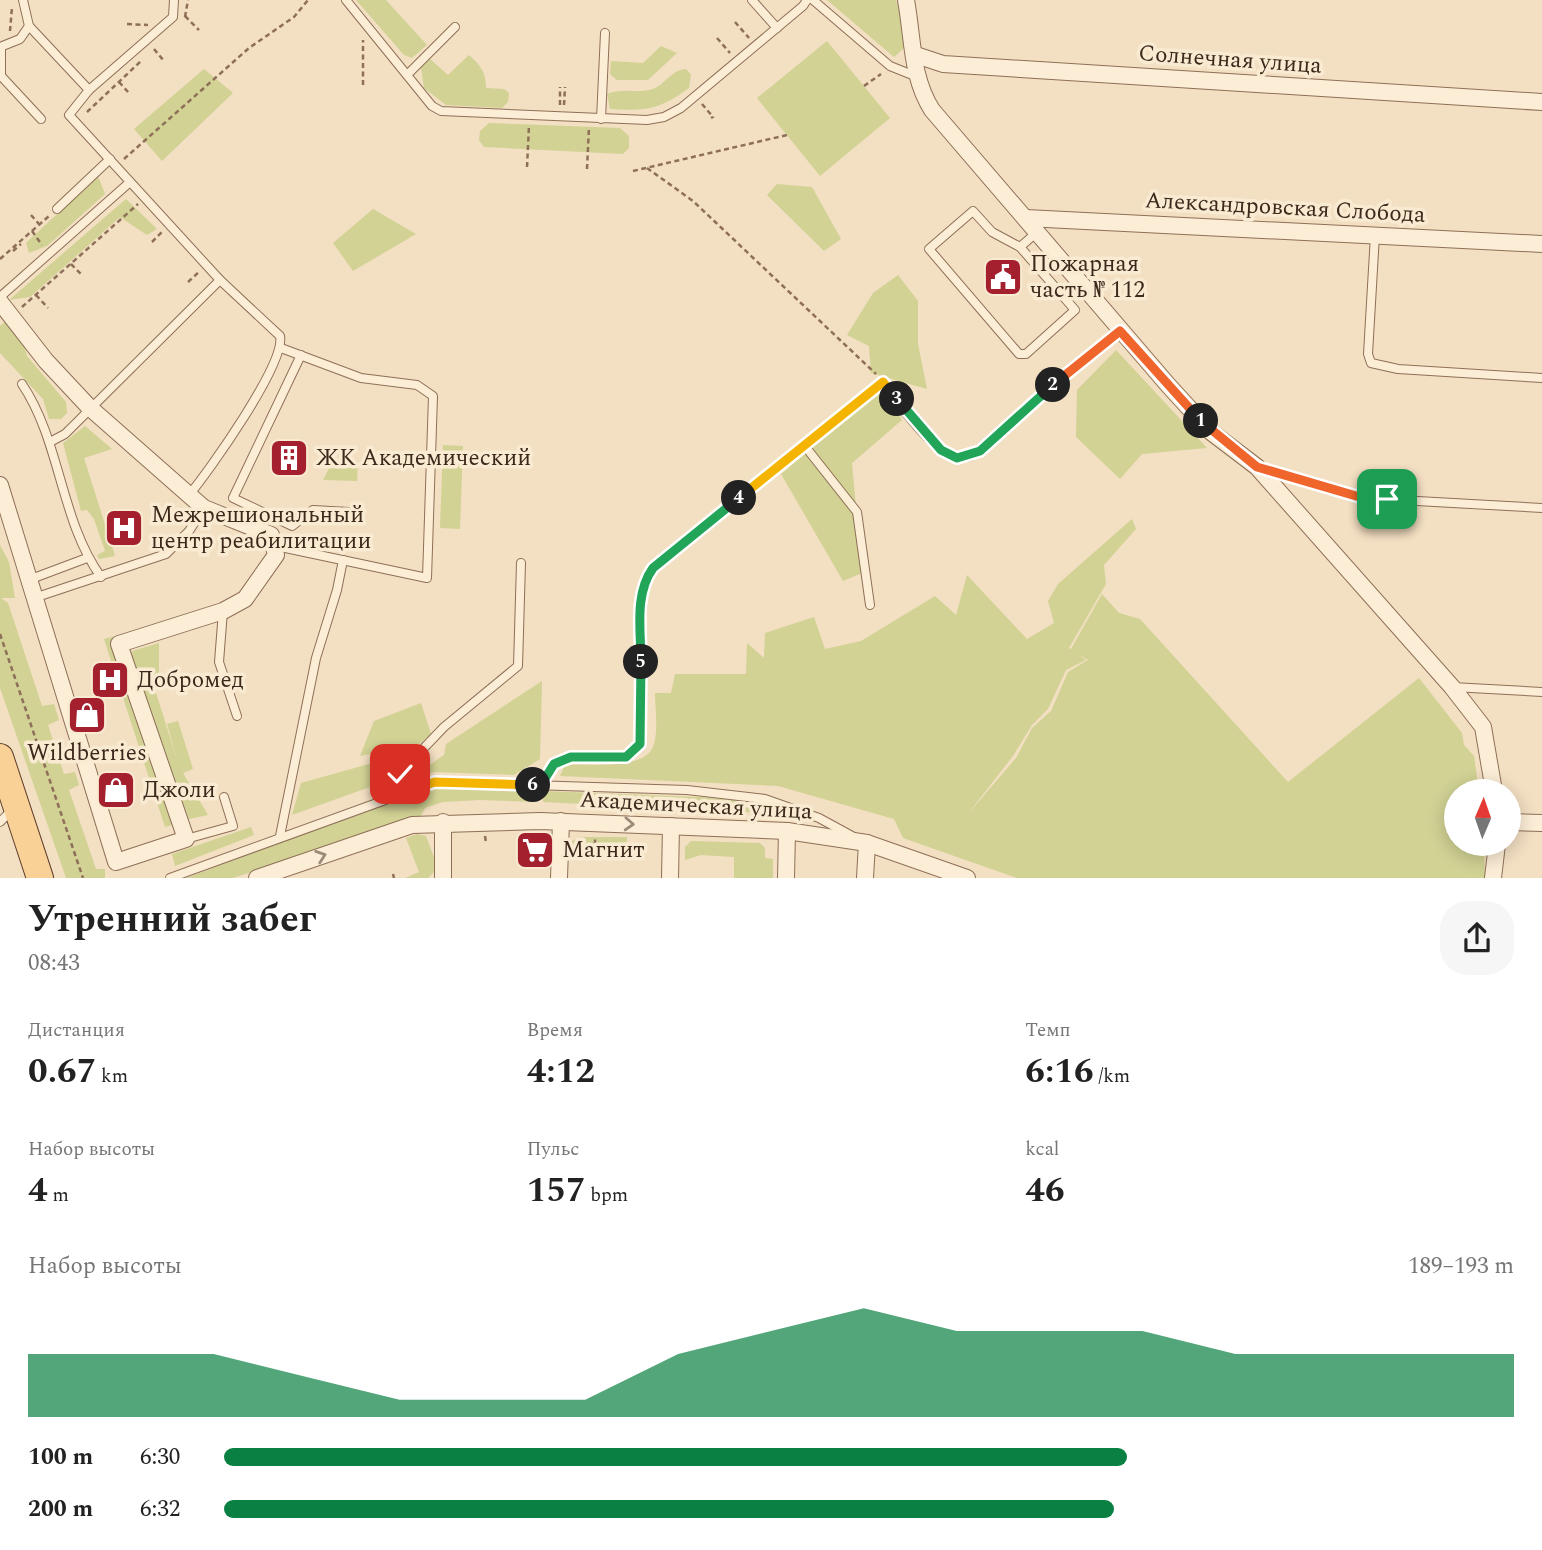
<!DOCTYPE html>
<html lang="ru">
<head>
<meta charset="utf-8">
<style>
  body { margin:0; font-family:Spectral,serif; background:#f6f6f6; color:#222; height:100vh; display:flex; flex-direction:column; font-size:26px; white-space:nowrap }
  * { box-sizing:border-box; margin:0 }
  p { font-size:23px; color:#767676 }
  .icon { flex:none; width:38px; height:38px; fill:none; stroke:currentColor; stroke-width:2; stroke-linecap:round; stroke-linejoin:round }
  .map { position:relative; height:878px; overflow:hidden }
  .drawer { display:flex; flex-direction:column; background:#fff; flex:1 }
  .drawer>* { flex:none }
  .needle { width:46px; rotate:2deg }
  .tools { position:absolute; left:1444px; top:779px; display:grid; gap:14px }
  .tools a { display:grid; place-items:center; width:77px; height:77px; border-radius:50%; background:#fff; box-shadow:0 4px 18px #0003; font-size:35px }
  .pin { position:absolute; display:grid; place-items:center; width:60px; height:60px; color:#fff; margin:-30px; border-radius:14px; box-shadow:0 4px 10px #0006 }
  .km { position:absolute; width:35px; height:35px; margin:-18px; border-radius:50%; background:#222; color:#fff; font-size:19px; line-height:35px; text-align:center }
  .round { display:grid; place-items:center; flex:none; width:74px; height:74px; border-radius:28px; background:#f6f6f6 }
  .overview { display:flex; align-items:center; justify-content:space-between; height:119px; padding:0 28px }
  h1 { font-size:38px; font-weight:700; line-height:52px }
  .metrics { display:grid; grid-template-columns:repeat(3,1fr); gap:10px; height:119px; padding:7px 28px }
  .metrics div { display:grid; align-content:center }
  .metrics b { font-size:35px; font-weight:700 }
  .metrics small { font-size:19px; font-weight:400 }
  .metrics p { font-size:19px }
  .chart { height:196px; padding:14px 28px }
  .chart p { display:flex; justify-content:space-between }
  .chart svg { width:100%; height:126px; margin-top:7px; fill:#0b8043; opacity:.7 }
  ul { padding:0 28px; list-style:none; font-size:23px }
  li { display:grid; grid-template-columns:112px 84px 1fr; align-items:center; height:52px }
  li i { height:18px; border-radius:9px; background:#0b8043 }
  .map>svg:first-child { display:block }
</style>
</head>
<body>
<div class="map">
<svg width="1542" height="878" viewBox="0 0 1542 878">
  <rect width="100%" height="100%" fill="#f3dfc2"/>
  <g fill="#d1d294" fill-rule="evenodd">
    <polygon points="356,0 386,0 427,45 412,58 404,55"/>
    <polygon points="827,0 896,0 906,33 904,48 894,57"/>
    <polygon points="827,41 890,118 820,176 757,98"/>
    <polygon points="661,46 677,53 648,80 617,80 610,74 611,61 643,63"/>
    <path d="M469,55C481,66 486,72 486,88L504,89L509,93L508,102L502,108L446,105L424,88L421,68L430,59L448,75Z"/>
    <polygon points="204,69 233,93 162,161 134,129"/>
    <path d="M686,69L691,75L689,88C659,110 646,111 610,109L607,94C621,87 638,94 653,89C666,84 671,70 686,69Z"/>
    <polygon points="489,123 620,128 629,136 629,148 623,154 484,147 479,140 480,131"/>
    <polygon points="98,176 105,194 47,246 29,253 26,243"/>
    <polygon points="777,184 812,187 841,239 824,251 767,195"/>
    <polygon points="126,199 157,229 147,235 120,217 30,297 9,300"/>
    <polygon points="373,209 416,234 353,271 333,243"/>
    <polygon points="898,275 918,301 918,344 927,389 871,373 869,346 847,335 873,293"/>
    <polygon points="6,321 22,338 27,356 66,402 67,413 61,419 49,419 43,399 0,353 0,326"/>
    <polygon points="1116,350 1207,448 1142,454 1120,479 1076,437 1077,390"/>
    <polygon points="881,390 902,420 852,463 862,573 843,581 781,474"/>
    <polygon points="85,426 112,449 84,458 115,556 99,559 97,555 105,551 94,519 87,510 81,511 63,443"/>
    <polygon points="443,445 463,446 460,529 440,528"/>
    <polygon points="333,460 358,461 357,481 323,480"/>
    <path d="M1132,519L1136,529L1104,565L1106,584L1069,648L1071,649L1102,594L1119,613L1140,619L1288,782L1419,678L1462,733L1464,745L1474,756L1479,791H1456V844H1484L1485,878H1017L903,838L894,819L778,786L560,776L565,765C586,764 636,769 650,752C660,740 655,709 655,693H671L675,674H746L747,643L764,658L765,633L814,617L825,649L861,641L935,596L956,615L967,575L1027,639L1054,623L1048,601L1058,584ZM1078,654L1088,660L1068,672L1051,711L1032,728L1016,758L967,815L1013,756L1032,725L1048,709L1066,670L1086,660Z"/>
    <polygon points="0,545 9,562 15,598 1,598 8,603 42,706 54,704 59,720 48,725 64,774 75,772 79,785 69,790 96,869 105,869 105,878 66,878 0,688"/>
    <polygon points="115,636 173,812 175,824 165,827 104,639"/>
    <polygon points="159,643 159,676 153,683 178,763 167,724 178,721 193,769 183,773 208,815 189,819 130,658 132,651"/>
    <polygon points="542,681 540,759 514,775 435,772 411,778 444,755 446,744"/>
    <polygon points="421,703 431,734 419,744 360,756 374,721"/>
    <polygon points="412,752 381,783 292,815 301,783"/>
    <polygon points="440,788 539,791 538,802 480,800 443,802 425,808 421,816 233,878 186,878 417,792"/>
    <polygon points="543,791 700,797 761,803 765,813 543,802"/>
    <polygon points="251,827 254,835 175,866 172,854"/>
    <polygon points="417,834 426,836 435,860 434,872 428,878 405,878 419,872 406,838"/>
    <polygon points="580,837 627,837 627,841 623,846 592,846 571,851 572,841"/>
    <polygon points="691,841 760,843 765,848 765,858 773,859 773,878 734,878 734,857 701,855 685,860 685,847"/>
  </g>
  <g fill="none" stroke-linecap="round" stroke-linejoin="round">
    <g stroke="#8e6f57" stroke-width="10">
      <g id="lane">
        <polyline points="23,0 29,26 89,90"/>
        <path d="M174,0L173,17L89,90L69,115L220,280L280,336C286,363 209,471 189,495"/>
        <polyline points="346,0 432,106 441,111 647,120 664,117 681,108 803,6 807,0"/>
        <polyline points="752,0 777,28"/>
        <polyline points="813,0 890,66 915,76"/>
        <polyline points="0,47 20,39 29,26"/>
        <polyline points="1,47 1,76 41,119"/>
        <polyline points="407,75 455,27"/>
        <polyline points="601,119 605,33"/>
        <polyline points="57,209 110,159"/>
        <polygon points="973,211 992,232 1020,247 1075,310 1026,354 1019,354 929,249"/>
        <polyline points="1375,235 1368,354 1371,363 1398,369 1542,378"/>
        <polyline points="1020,247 1036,233"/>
        <polyline points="0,297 130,182"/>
        <polyline points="301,355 233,498 292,526 313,510 349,512"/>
        <path d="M22,384C61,442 60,520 101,577"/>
        <polyline points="50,442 65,434 220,280"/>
        <polyline points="804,445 857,512 870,605"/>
        <polyline points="1263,469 1363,498 1542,508"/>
        <polyline points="276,546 427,578 433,396 417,385 361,378 281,348"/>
        <polyline points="31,579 87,558"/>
        <polyline points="34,598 166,554 189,531 204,508"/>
        <polyline points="223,611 219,662 237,716"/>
        <polyline points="1452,687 1542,692"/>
        <path d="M541,785L554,763L571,757H626L640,744L641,596L646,578L653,568L883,382C903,408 936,463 971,456L1120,331"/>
        <polyline points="403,792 399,774 444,727 518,666 521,563"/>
        <polyline points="0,822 12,810"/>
        <polyline points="280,836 316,658 337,590 343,560"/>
        <polyline points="186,839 233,826 224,797"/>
        <polyline points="170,878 435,782 687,790 765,799 819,818 852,836"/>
      </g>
    </g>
    <g stroke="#8e6f57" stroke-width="18">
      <g id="street">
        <path d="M906,0C913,38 911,77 932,110L1168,385L1211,432L1257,467L1452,687L1483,727L1494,791"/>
        <polyline points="916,55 943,64 1542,102"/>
        <polyline points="1026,218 1542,244"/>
        <polyline points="0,302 46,361 89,407 189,495 204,508 271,535 276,555 245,599 223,611 119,644 186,839 116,862 0,485"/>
        <polyline points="1508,822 1542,823"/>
        <polyline points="257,878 412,825 540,821 787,831 867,843 967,878"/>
        <polyline points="443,878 443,822"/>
        <polyline points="559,878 561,821"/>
        <polyline points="670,878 671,826"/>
        <polyline points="786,878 787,831"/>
        <polyline points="865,878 867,843"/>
        <polyline points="1493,878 1497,844"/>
      </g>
    </g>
    <g stroke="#5c3d2b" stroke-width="28">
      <polyline id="primary" points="0,757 40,878"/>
    </g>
    <g stroke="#8e6f57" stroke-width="2.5" stroke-dasharray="5 3.5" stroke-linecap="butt">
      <polyline points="185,16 199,30"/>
      <polyline points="185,17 188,0"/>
      <polyline points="735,22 749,38"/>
      <polyline points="127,24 148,25"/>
      <polyline points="10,31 12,7"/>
      <polyline points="717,38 730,53"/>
      <polyline points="154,49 164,61"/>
      <polyline points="119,82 129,93"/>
      <polyline points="363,85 363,40"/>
      <polyline points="864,86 881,74"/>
      <polyline points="702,104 713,117 711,118"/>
      <polyline points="560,105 560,87"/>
      <polyline points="564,105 565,87"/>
      <polyline points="87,112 141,61"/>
      <polyline points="124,159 249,48 294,17 308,0"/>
      <polyline points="527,167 529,126"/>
      <polyline points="647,168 693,201 876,374"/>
      <polyline points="587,169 589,127"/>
      <polyline points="633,171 787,135"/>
      <polyline points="31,215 39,224"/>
      <polyline points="32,231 42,245"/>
      <polyline points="152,242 162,232"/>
      <polyline points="13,251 21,244"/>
      <polyline points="0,259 49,216"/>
      <polyline points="71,264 83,276"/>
      <polyline points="188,282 200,271"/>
      <polyline points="36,295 48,308"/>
      <polyline points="22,307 138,204"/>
      <polyline points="0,634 83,878"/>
      <polyline points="485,836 486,843"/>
      <polyline points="595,853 595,839"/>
      <polyline points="393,874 394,878"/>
    </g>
    <use href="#lane" stroke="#fcedd6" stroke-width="8"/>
    <use href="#street" stroke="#fcedd6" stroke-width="16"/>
    <use href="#primary" stroke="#f9d096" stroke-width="26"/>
  </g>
  <defs><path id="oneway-chevron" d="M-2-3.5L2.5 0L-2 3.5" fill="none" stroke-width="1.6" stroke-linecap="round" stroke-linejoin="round" transform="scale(1.75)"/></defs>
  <g stroke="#9c8b79">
    <use href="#oneway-chevron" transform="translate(629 824) rotate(3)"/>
    <use href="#oneway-chevron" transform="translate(321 856) rotate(-19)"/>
  </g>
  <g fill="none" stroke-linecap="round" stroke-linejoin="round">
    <g stroke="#fff" stroke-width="14">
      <polyline id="split-1" points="1201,421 1257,467 1363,498 1387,499"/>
    </g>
    <g stroke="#fff" stroke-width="14">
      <polyline id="split-2" points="1053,385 1120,331 1201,421"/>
    </g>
    <g stroke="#fff" stroke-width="14">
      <polyline id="split-3" points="897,399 941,450 957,458 980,451 1053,385"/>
    </g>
    <g stroke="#fff" stroke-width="14">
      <polyline id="split-4" points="739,498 883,382 897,399"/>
    </g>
    <g stroke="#fff" stroke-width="14">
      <path id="split-5" d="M641,662C641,632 634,594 653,568L739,498"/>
    </g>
    <g stroke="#fff" stroke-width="14">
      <polyline id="split-6" points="533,785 541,785 554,764 571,757 626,757 640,744 641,662"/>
    </g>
    <g stroke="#fff" stroke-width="14">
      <polyline id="split-7" points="400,774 403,792 435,782 533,785"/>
    </g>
    <use href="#split-1" stroke="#f0652b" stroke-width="9"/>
    <use href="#split-2" stroke="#f0652b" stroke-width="9"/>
    <use href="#split-3" stroke="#22a559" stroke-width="9"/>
    <use href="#split-4" stroke="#f5b400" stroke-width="9"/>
    <use href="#split-5" stroke="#22a559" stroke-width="9"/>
    <use href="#split-6" stroke="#22a559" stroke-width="9"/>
    <use href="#split-7" stroke="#f5b400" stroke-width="9"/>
  </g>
  <defs>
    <g id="civic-square" transform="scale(2.0125)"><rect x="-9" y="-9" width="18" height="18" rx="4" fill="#a4202e" stroke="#f9ead2"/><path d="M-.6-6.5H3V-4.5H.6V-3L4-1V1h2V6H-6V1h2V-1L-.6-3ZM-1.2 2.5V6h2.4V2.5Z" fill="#fff"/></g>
    <g id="building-square" transform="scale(2.0125)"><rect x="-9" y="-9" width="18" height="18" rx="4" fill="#a4202e" stroke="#f9ead2"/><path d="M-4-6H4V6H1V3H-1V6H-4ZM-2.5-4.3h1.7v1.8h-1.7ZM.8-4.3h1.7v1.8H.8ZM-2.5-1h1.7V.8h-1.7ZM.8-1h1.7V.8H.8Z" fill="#fff"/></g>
    <g id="hospital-square" transform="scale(2.0125)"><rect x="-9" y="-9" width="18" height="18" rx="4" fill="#a4202e" stroke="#f9ead2"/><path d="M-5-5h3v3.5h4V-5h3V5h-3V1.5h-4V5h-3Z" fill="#fff"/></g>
    <g id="shop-square" transform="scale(2.0125)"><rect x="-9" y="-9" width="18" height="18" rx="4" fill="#a4202e" stroke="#f9ead2"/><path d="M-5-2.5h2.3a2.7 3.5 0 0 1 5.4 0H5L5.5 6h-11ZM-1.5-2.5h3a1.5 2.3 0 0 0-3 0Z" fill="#fff"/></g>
    <g id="supermarket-square" transform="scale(2.0125)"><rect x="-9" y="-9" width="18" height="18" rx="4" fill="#a4202e" stroke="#f9ead2"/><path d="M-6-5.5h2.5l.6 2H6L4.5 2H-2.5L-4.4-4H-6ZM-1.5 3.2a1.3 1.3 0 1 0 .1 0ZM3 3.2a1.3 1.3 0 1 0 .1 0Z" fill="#fff"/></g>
  </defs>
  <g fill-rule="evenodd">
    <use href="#civic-square" x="1003" y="277"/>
    <use href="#building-square" x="289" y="458"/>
    <use href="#hospital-square" x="124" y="528"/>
    <use href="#hospital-square" x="110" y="680"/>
    <use href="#shop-square" x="87" y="715"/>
    <use href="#shop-square" x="116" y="790"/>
    <use href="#supermarket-square" x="535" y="850"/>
  </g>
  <g text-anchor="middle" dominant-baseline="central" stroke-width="7" stroke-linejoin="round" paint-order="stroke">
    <g font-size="23" fill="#3d291c" stroke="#f9ead2">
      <text transform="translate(1230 60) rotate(4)">Солнечная улица</text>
      <text transform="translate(1285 208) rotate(3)">Александровская Слобода</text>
      <text transform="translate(696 806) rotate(3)">Академическая улица</text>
    </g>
    <g font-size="23" fill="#3d291c" stroke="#f9ead2" text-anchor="start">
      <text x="1030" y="264">Пожарная<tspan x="1030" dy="26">часть № 112</tspan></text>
      <text x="316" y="458">ЖК Академический</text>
      <text x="151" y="515">Межрешиональный<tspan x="151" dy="26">центр реабилитации</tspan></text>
      <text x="137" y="680">Добромед</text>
      <text x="87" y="753" text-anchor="middle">Wildberries</text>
      <text x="143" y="790">Джоли</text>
      <text x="562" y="850">Магнит</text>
    </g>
  </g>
</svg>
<div class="tools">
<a><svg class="needle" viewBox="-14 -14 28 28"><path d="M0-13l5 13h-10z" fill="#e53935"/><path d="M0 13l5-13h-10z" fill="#767676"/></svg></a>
</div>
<div class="pin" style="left:1387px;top:499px;background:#1e9e55"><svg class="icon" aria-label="arrive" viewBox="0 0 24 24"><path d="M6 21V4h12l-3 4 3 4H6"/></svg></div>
<div class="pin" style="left:400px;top:774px;background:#d93025"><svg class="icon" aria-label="check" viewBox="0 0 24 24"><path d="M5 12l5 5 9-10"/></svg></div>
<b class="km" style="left:1201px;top:421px">1</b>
<b class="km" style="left:1053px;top:385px">2</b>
<b class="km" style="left:897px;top:399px">3</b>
<b class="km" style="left:739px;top:498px">4</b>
<b class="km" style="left:641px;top:662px">5</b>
<b class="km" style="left:533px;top:785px">6</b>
</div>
<section class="drawer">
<div class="overview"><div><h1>Утренний забег</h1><p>08:43</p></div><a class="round"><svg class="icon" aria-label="share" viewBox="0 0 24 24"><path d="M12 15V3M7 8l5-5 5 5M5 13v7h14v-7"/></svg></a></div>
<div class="metrics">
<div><p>Дистанция</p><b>0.67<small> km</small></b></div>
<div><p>Время</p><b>4:12</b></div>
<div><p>Темп</p><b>6:16<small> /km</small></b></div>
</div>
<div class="metrics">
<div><p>Набор высоты</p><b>4<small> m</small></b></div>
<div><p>Пульс</p><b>157<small> bpm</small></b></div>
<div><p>kcal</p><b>46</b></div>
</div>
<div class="chart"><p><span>Набор высоты</span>189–193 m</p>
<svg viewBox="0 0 160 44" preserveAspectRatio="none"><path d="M0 44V22L10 22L20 22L30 30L40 38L50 38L60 38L70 22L80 14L90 6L100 14L110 14L120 14L130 22L140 22L150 22L160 22V44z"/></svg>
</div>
<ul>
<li><b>100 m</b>6:30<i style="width:70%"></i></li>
<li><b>200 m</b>6:32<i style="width:69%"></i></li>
</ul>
</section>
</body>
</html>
